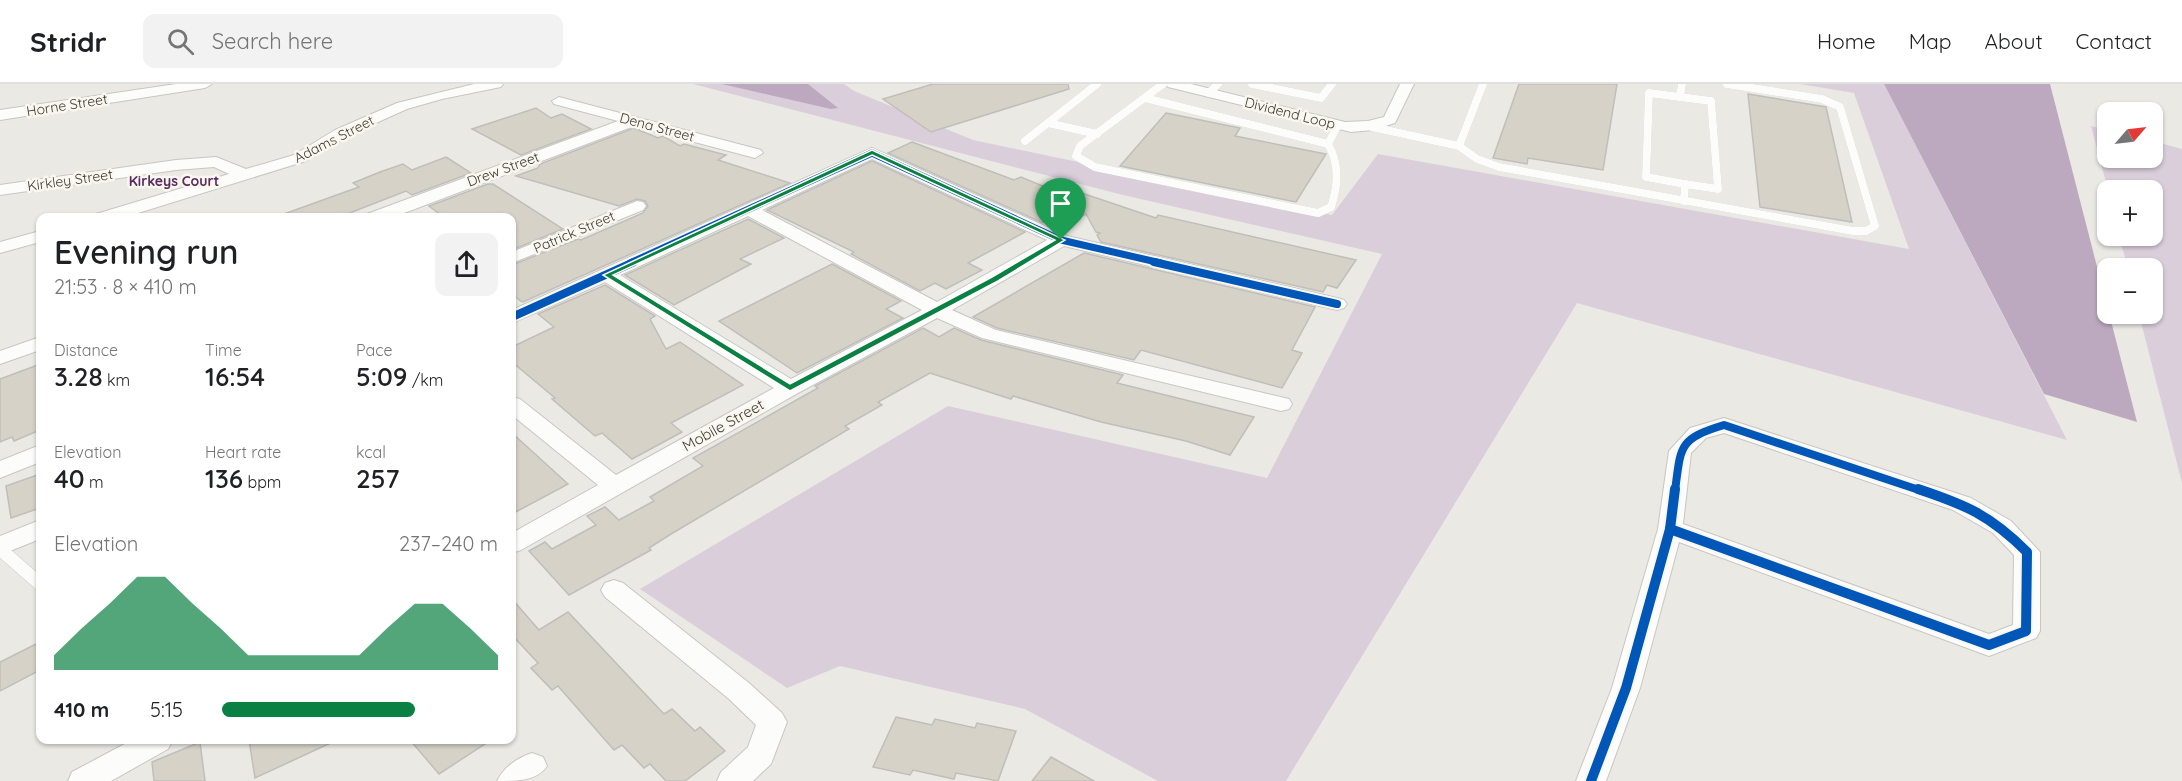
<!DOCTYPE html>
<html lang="en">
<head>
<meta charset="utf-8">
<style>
  body { margin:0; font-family:Quicksand,sans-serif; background:#f2f2f2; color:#202124; height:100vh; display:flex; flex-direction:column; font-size:22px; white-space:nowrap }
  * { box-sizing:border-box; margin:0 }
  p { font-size:20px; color:#757577 }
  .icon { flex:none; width:33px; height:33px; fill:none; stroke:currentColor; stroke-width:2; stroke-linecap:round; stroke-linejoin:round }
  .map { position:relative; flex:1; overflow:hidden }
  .panel { position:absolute; left:36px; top:129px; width:480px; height:531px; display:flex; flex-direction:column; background:#fff; border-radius:12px; box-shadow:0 2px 4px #0004 }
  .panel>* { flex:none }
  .needle { width:39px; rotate:62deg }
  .controls { position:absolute; left:2097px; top:18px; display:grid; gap:12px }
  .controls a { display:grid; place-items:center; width:66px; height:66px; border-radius:12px; background:#fff; box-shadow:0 2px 4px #0004; font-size:30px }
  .pin { position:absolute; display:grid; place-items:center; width:51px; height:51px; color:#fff; margin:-62px -26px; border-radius:50% 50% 50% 0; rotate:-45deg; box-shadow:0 0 6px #0007 }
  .pin .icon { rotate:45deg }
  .round { display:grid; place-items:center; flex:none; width:63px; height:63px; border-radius:12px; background:#f2f2f2 }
  .headline { display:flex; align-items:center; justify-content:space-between; height:102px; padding:0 18px }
  h1 { font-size:33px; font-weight:600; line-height:45px }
  .stats { display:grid; grid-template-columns:repeat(3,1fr); gap:9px; height:102px; padding:6px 18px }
  .stats div { display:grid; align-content:center }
  .stats b { font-size:26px; font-weight:600 }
  .stats small { font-size:16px; font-weight:400 }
  .stats p { font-size:16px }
  .chart { height:168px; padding:12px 18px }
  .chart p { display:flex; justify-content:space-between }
  .chart svg { width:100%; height:108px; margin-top:6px; fill:#0b8043; opacity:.7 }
  ul { padding:0 18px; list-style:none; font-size:20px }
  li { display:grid; grid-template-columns:96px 72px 1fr; align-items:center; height:45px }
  li i { height:15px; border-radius:8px; background:#0b8043 }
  header { display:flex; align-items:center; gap:36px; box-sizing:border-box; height:84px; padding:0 30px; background:#fff; border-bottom:2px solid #e0e0e0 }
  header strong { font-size:28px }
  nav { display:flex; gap:33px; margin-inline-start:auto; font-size:21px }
  .search { width:420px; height:54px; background:#f2f2f2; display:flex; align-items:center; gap:15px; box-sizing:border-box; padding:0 21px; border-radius:12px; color:#757577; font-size:22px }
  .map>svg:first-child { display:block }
</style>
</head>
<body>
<header>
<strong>Stridr</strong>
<div class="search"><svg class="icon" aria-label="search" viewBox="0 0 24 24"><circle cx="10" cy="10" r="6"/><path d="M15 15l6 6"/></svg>Search here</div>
<nav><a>Home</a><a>Map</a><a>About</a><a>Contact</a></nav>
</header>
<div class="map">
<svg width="2182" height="697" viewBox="0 0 2182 697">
  <rect width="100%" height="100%" fill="#eae9e4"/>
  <g fill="#dbcedb">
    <polygon points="693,0 844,0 854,7 973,56 1332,131 1378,70 1909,165 1854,9 1800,0 1884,0 2067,356 1577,219 1286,697 1158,697 1025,625 840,582 787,604 640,505 948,322 1267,394 1382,170 1123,111"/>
    <polygon points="2091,42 2107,46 2108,74 2152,74 2153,57 2182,65 2182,399 2139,230 2152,230 2152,184 2128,184 2119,152 2152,152 2152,106 2108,106"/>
  </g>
  <g fill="#bda9bf">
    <polygon points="722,0 808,0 838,24 831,25"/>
    <polygon points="1884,0 2050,0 2137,338 2044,310"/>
  </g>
  <g fill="#d6d2c8" stroke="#bfbeba" stroke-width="1.5">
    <polygon points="933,0 1068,0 1069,5 931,48 883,15"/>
    <polygon points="1519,0 1617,0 1603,86 1528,74 1527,80 1493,74"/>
    <polygon points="1748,10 1826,23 1852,138 1760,123"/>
    <polygon points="536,24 551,34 562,30 591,45 521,71 472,45"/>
    <polygon points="1166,29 1240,44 1235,52 1326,70 1296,118 1120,82"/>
    <polygon points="634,44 658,54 663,52 680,62 684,60 726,71 718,76 790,99 523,218 521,217 512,210 512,181 578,155 581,156 643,129 648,122 645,117 637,115 619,122 516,92 538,84 540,80"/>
    <polygon points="912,58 1014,96 1021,93 1079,117 1073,106 1156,134 1158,131 1356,176 1337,204 1327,201 1323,208 1101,158 1097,151 1100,149 1096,148 1086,130 1067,140 1050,135 1043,139 888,69"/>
    <polygon points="446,73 471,89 412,111 406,107 337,134 281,134 281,131 359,103 353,99 380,88 403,80 412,86"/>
    <polygon points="872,77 1025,148 968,179 982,186 946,205 935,199 920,207 851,170 854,168 767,126"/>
    <polygon points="488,100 493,100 563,145 512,166 512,134 445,134 429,122"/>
    <polygon points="748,135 784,154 740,175 751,180 674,221 625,191"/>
    <polygon points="1084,169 1315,223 1292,266 1302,269 1282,304 1141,266 1134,276 997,244 973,233"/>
    <polygon points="832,180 901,217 886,225 903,234 797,289 719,237"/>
    <polygon points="605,201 655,232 650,235 666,265 680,258 743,301 671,339 682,348 632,375 602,349 595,352 552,315 555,314 512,278 512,263 554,243 538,230"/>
    <polygon points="923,244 939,253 954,244 981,256 1123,291 1117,299 1254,333 1230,371 1186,357 1101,338 1013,312 1011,315 930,289 878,318 882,321 845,342 849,345 671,450 649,464 651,466 569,511 529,467 545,458 552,465 596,441 587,432 605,423 619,436 654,417 650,413 703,382 693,374 818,304 815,302"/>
    <polygon points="40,280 40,346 14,357 12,353 0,358 0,295"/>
    <polygon points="512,349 568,400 512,430"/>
    <polygon points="40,390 40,424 11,434 6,402"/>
    <polygon points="512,515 539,546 568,528 664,630 672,625 695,647 700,643 725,667 685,697 666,697 650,680 644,684 622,661 614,666 558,602 552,606 531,584 538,579 512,551"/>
    <polygon points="40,558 40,586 0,607 0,578"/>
    <polygon points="896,633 932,641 935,635 975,644 977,639 1016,647 998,697 956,689 954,695 913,686 910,691 873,683"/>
    <polygon points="249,656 337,656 255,694"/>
    <polygon points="410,656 491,656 439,690"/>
    <polygon points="200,658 205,697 154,697 152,678"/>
    <polygon points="1051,673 1094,697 1032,697"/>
  </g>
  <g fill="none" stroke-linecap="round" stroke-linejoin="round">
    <g stroke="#c7c6c3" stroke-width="8">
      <g id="service-far1">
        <polyline points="1252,0 1321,14 1332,0"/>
        <polyline points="1682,0 1680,13 1711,17 1718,105 1685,100 1684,117"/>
        <polyline points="1209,9 1218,0"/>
        <polyline points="1680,13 1649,9 1646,93 1685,100"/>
        <path d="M1145,14L1328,60C1340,80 1338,102 1331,123L1318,129L1095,83L1076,72L1080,62L1163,0"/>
        <polyline points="1048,39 1097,50"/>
        <polyline points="1372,43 1459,62 1477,75 1499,83 1853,147 1866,147 1875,142 1840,23 1822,15 1727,0"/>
        <polyline points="1025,57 1097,0"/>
        <polyline points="1328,60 1338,41"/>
        <polyline points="1459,62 1483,0"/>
      </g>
    </g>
    <g stroke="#c7c6c3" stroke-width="14">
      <polyline id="service" points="0,465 40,500"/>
    </g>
    <g stroke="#c7c6c3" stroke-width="2">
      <g id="minor">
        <polygon points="176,0 212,0 205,4 0,36 0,26"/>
        <polygon points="474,0 503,0 501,3 442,15 407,25 347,52 306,77 122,134 94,134 96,130 229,90 214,83 176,86 0,111 0,101 176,76 216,73 246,85 294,71 335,46 397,19"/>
        <polygon points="1166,0 1191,0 1345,38 1368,37 1384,33 1400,0 1414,0 1395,39 1373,46 1351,48 1168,3"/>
        <polygon points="559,13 761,66 763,69 755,74 634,42 391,134 365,134 367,130 618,37 554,20 552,17"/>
        <path d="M872,64L1067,152L1337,214L1344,216L1347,220L1344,224L1337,226L1064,162L952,226L996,246L1289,315L1292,320L1289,325L1281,327L982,254L937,234L798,309L521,466L512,469V449L598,401L512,331V313L520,315L616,391L774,304L605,198L512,239V226ZM872,75L1047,156L937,218L762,126ZM748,132L922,226L791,295L620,191Z"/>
        <polygon points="637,117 643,118 646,122 643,126 512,179 512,168"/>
        <polygon points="40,147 40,158 0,169 0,158"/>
        <polygon points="40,253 40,266 0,280 0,267"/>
        <path d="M1724,334L1971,414L2011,437L2040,468V547L2036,554L1989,572L1679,458L1640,604L1606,697H1576L1612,604L1658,445L1669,367L1690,344ZM1724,349L1953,426L1993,449L2014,471L2013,541L1989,550L1683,440L1691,369L1706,354Z"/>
        <polygon points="40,361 40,378 0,394 0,377"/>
        <polygon points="40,436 40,455 0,471 0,452"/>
        <polygon points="614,496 623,499 749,599 782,629 787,638 771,680 753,697 717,697 721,688 748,663 756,641 729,615 605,513 601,506 605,499"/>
        <polygon points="132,656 173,656 168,665 111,697 68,697 72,688"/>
        <path d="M532,669L543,673L547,682C537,697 517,697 497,697C504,683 517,674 532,669Z"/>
      </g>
    </g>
    <use href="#service-far1" stroke="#fcfcfb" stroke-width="8"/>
    <use href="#service" stroke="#fcfcfb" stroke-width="13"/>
    <use href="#minor" fill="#fcfcfb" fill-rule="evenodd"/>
    <g stroke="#faf7ef" stroke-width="10">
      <polyline id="cycleway-far2" points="630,179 872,69 1061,156 1161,179"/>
    </g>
    <g stroke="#faf7ef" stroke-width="12">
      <g id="cycleway-far1">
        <polyline points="1154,178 1337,220"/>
        <polyline points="512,233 634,178"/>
        <path d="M1675,407C1681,362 1678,355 1724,341L1922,407"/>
      </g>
    </g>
    <g stroke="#faf7ef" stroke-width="14">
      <g id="cycleway">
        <path d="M1670,445L1989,561L2026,547L2027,468C1990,431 1966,421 1918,405"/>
        <polyline points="1670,445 1675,405"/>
        <polyline points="1591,697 1626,604 1670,445"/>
      </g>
    </g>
    <use href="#cycleway-far2" stroke="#0057b8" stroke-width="7"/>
    <use href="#cycleway-far1" stroke="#0057b8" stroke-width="8"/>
    <use href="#cycleway" stroke="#0057b8" stroke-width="10"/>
  </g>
  <path fill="#0b8043" stroke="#fff" stroke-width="1.5" fill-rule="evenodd" d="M872,66L1065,156L998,197L790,307L603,191ZM872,71L1055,156L992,193L790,300L613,191Z"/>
  <g text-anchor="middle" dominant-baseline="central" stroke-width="5" stroke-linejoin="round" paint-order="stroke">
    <g font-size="14" fill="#3d3c38" stroke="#faf7ef">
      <text transform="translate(67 21) rotate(-9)">Horne Street</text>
      <text transform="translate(1290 29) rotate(14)">Dividend Loop</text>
      <text transform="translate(657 43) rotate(15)">Dena Street</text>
      <text transform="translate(334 55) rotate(-27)">Adams Street</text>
      <text transform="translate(503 85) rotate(-20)">Drew Street</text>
      <text transform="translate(70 96) rotate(-8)">Kirkley Street</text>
      <text transform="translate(574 148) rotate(-23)">Patrick Street</text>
    </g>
    <g font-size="14" font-weight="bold" fill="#5a2e62" stroke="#faf7ef">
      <text x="174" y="97">Kirkeys Court</text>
    </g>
    <g font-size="15" fill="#3d3c38" stroke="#faf7ef">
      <text transform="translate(723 341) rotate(-29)">Mobile Street</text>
    </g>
  </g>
</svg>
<div class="controls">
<a><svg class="needle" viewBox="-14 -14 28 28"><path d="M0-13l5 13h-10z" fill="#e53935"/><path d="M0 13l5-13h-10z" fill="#757577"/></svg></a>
<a>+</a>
<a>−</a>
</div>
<div class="pin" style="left:1061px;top:156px;background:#1e9e55"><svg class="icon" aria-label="arrive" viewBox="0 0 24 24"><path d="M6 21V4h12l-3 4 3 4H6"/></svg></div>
<section class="panel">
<div class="headline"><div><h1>Evening run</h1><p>21:53 · 8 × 410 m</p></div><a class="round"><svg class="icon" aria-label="share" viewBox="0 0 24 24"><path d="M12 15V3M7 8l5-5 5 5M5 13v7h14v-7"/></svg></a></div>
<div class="stats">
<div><p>Distance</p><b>3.28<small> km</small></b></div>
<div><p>Time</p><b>16:54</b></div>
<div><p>Pace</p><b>5:09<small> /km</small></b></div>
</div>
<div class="stats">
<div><p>Elevation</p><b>40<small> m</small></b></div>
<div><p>Heart rate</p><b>136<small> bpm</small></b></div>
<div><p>kcal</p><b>257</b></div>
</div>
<div class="chart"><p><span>Elevation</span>237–240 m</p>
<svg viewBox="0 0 160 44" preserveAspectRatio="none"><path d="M0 44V38L10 27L20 17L30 6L40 6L50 17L60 27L70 38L80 38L90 38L100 38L110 38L120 27L130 17L140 17L150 27L160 38V44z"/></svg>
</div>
<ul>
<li><b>410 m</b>5:15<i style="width:70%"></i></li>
</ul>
</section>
</div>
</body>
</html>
